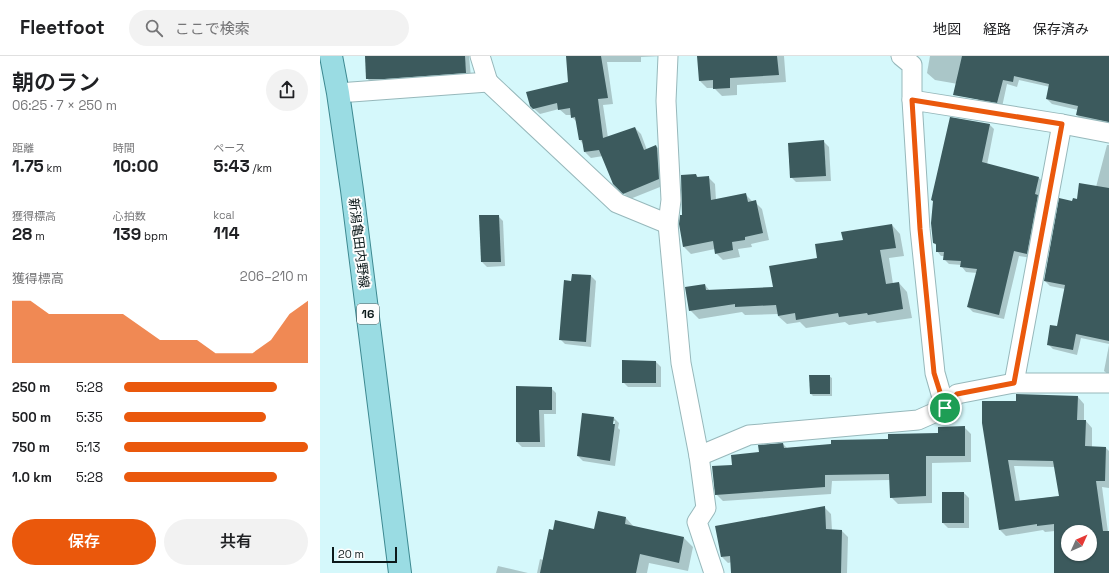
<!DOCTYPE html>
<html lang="ja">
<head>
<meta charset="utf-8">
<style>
  body { margin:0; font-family:"Space Grotesk","Noto Sans JP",sans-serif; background:#f2f2f2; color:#202124; height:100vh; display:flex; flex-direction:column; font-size:15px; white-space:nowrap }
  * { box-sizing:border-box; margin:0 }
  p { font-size:13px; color:#757577 }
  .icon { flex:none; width:22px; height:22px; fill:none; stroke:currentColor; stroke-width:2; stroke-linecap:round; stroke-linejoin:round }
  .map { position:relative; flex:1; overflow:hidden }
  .drawer { display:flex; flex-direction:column; background:#fff; width:320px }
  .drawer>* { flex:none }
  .needle { width:26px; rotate:45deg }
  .controls { position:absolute; left:741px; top:469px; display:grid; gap:8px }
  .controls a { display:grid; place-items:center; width:36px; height:36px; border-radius:50%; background:#fff; box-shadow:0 1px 3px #0004; font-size:20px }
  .scale { position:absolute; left:12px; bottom:10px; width:65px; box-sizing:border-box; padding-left:4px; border:2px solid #0c191a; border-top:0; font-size:11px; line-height:14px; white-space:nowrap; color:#0c191a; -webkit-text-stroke:3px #fdfdfd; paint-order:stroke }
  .pin { position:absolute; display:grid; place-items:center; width:34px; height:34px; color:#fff; margin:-17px; border:2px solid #fff; border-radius:50%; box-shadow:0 1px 4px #0007 }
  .round { display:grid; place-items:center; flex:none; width:42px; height:42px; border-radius:21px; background:#f2f2f2 }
  .summary { display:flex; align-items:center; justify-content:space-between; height:68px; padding:0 12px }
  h1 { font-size:22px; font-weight:600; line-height:30px }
  .figures { display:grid; grid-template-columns:repeat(3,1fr); gap:6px; height:68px; padding:4px 12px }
  .figures div { display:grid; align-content:center }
  .figures b { font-size:17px; font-weight:600 }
  .figures small { font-size:11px; font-weight:400 }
  .figures p { font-size:11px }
  .chart { height:112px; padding:8px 12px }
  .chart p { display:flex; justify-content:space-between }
  .chart svg { width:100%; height:72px; margin-top:4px; fill:#ea580c; opacity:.7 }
  .button { display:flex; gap:8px; margin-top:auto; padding:8px 12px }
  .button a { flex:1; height:46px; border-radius:24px; background:#ea580c; color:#fff; font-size:16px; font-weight:600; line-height:46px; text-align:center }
  .button a+a { background:#f2f2f2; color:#202124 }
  ul { padding:0 12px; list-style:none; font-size:13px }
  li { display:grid; grid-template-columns:64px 48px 1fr; align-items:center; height:30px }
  li i { height:10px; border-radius:5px; background:#ea580c }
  header { display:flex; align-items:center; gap:24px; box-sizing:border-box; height:56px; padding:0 20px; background:#fff; border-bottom:1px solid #e0e0e0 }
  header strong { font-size:19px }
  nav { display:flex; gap:22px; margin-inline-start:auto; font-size:14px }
  .search { width:280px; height:36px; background:#f2f2f2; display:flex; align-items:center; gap:10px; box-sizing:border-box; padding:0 14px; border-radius:22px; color:#757577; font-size:15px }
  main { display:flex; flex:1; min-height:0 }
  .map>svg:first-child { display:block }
</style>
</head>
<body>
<header>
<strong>Fleetfoot</strong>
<div class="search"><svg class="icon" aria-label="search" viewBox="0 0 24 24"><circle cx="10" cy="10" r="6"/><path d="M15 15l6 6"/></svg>ここで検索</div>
<nav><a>地図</a><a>経路</a><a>保存済み</a></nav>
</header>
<main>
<section class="drawer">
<div class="summary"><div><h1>朝のラン</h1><p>06:25 · 7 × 250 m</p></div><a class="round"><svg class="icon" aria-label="share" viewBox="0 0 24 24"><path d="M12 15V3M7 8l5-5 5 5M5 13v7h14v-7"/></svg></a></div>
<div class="figures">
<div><p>距離</p><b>1.75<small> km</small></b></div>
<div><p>時間</p><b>10:00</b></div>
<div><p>ペース</p><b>5:43<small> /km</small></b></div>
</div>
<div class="figures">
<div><p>獲得標高</p><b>28<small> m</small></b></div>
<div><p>心拍数</p><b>139<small> bpm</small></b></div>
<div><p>kcal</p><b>114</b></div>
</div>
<div class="chart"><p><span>獲得標高</span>206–210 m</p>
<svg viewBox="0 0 160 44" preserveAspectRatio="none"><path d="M0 44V6L10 6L20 14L30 14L40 14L50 14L60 14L70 22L80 30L90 30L100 30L110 38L120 38L130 38L140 30L150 14L160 6V44z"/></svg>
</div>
<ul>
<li><b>250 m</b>5:28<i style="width:83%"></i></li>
<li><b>500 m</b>5:35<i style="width:77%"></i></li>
<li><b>750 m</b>5:13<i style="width:100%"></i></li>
<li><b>1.0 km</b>5:28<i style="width:83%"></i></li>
</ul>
<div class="button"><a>保存</a><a>共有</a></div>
</section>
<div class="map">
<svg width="789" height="517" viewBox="0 0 789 517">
  <rect width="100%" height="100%" fill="#d5f8fb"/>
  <g fill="#0003" fill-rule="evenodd">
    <polygon points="46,0 149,0 151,21 51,27 47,22"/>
    <polygon points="247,0 343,0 321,1 321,6 287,6 293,48 283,49 288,82 315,72 321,78 327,94 336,90 342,96 345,129 310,143 294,128 283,100 271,102 265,96 263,88 260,84 257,66 252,61 252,59 246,59 239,53 220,58 211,50 249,27"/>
    <polygon points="378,0 464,0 466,26 417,29 417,39 402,40 394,32 387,32 380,25"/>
    <polygon points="610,0 644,0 638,28 615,24 607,17"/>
    <polygon points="668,0 789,0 789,69 761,64 757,59 758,54 732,48 727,43 730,31 699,24 697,31 687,28 682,51 663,48 658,43"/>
    <polygon points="669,68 674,73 667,109 719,122 724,127 712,202 699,200 684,263 653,256 648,251 657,217 646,216 642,211 642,209 629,208 624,203 624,200 621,200 617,195 617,190 614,187"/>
    <polygon points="504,86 509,91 511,125 476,126 471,121 469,88"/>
    <polygon points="787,89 789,89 789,288 761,282 757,299 733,293 728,288 738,271 745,233 730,230 725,225 753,146 758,145 776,131"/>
    <polygon points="376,119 379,122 388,121 395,128 396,144 425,138 432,145 435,146 442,153 449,184 431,188 432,191 418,193 420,201 403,204 396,197 395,193 371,198 364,191 360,168"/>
    <polygon points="178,160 183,165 185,210 167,211 162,206"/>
    <polygon points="572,169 580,178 584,200 569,202 573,228 579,227 587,236 592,262 557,267 555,265 529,269 525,266 486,272 480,266 467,268 458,260 458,258 425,259 422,256 379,263 370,254 385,229 390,235 454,232 524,184"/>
    <polygon points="271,220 276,225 271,291 245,288 240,283 252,226"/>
    <polygon points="789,289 789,319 784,315"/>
    <polygon points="336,306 341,311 341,331 308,331 303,326"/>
    <polygon points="509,320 512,322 512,340 493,340 491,338"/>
    <polygon points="231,332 236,337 236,358 224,358 225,391 202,391 197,386"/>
    <path d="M758,341L764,348V365H766L772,372V391L786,392L789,395V432L782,431L788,476H789V517H735V475L725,476L723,474L686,480L680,474L663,367L697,346ZM694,410L735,411L740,440L700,445ZM748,476H770V498H748Z"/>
    <path d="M294,362L299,367L298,372L300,374L295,410L263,405L258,400ZM293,365H295L294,373L292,372Z"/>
    <polygon points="644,371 651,378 651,406 612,407 612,447 578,448 571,441 570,424 512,425 511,438 403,445 396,438 413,410 440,397 463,388 467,392 569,384 619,378"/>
    <polygon points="644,437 649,442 649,472 628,472 623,467"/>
    <polygon points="505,452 511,458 512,474 522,475 528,481 527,517 412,517 412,506 408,507 402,501"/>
    <polygon points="306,462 314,471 364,482 373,491 368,515 329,507 327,517 217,517 220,503 223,504 275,474"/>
    <polygon points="178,510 208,517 176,517"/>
  </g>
  <g fill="#3c5a5d" fill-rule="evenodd">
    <polygon points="45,0 145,0 146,17 64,23 46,23"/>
    <polygon points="246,0 281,0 288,42 278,43 283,82 315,71 324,94 336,89 337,92 339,123 303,138 293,128 279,94 264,96 262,84 259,84 255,61 251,62 250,52 238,54 237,47 213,53 210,50 206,36 248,26"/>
    <polygon points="377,0 457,0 459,19 410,22 410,32 393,33 393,24 379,25"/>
    <polygon points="642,0 789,0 789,66 756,59 758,50 726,43 729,28 694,20 693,26 683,24 677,47 633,39"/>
    <polygon points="630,61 670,68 662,106 719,121 715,138 718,139 707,198 694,195 679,259 647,251 657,213 640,211 641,205 623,204 624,196 616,196 616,188 613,187 611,167 613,145 611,144"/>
    <polygon points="504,84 506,120 470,122 468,87"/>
    <polygon points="376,118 377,121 389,120 391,144 426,137 428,146 436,144 443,177 425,181 425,184 412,186 413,194 395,198 393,185 363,191 359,168 360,159 362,159 361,119"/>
    <polygon points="759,127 789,132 789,285 756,278 753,294 727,289 730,269 737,270 745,229 724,225 739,142 752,145 753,142 757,143"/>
    <polygon points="159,159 179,159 181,206 161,206"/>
    <polygon points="572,168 576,192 560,194 566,228 579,226 583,253 548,259 547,257 519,261 518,257 476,264 475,257 458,260 456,249 415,251 415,248 369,255 365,231 385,228 386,234 453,231 449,210 497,202 495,188 523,184 521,176"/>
    <polygon points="252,218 271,219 266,286 239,284 244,224 251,225"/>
    <polygon points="302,304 336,305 336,327 302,327"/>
    <polygon points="489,319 510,319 510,338 490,338"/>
    <polygon points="196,330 232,331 232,354 219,354 220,386 196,386"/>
    <path d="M696,338L758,340L757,364H766L765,390L786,391L785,425H776L783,475H789V517H734V468L717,470V468L679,474L662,367V345H696ZM688,404L733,405L739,440L695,445ZM748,476H770V498H748Z"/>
    <polygon points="262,357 294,361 293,368 295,368 290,405 257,400"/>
    <polygon points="645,370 645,400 606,400 606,440 570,442 569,418 505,419 505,431 395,439 392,410 412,409 411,399 439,396 438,389 463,387 464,392 511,388 511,384 568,383 568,378 618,377 618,371"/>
    <rect x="622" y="436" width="22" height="31"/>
    <polygon points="505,450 506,473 522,474 521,517 411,517 410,500 401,501 395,470"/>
    <polygon points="278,455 306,461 305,468 364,481 359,507 320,498 316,517 220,517 229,473 233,474 235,464 274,473"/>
  </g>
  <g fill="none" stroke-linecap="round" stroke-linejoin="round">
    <g stroke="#97b8bb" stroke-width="21">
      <g id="minor">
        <polyline points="348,0 346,45 351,144 348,168 361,307 379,400 386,452 377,466 394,517"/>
        <polyline points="581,0 592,9 592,44"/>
        <polyline points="168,26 297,147 348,168"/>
        <polyline points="18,37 168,26 160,0"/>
        <polyline points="694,327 742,68"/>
        <polyline points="625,352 615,317 600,173 592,44 742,68 789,77"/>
        <polyline points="379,400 429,379 598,364 625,352 637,338 694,327 789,327"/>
      </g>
    </g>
    <g stroke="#3d8991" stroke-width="24">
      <polyline id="primary" points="11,0 18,37 32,134 80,517"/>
    </g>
    <use href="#minor" stroke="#fff" stroke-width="19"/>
    <use href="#primary" stroke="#9adce3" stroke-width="22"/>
  </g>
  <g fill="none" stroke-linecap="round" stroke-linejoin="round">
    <g stroke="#fff" stroke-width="8">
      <polygon id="route" points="592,44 742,68 694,327 637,338 625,352 614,317 600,173"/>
    </g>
    <use href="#route" stroke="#ea580c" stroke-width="5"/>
  </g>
  <g text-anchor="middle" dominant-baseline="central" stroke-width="4" stroke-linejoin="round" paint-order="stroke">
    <rect fill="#fdfdfd" stroke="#545d5e" stroke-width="1" x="37" y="248" width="22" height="20" rx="3"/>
    <g font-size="12" font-weight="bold" fill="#0c191a">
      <text x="48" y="258">16</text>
    </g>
    <g font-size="13" fill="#0c191a" stroke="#fdfdfd">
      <text transform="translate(39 187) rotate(83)">新潟亀田内野線</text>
    </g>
  </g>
</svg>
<div class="controls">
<a><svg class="needle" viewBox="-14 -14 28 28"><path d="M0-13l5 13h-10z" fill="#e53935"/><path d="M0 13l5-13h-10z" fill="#757577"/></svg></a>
</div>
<div class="scale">20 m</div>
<div class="pin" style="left:625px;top:352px;background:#1e9e55"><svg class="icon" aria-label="arrive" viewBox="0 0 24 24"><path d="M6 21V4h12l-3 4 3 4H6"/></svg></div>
</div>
</main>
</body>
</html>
